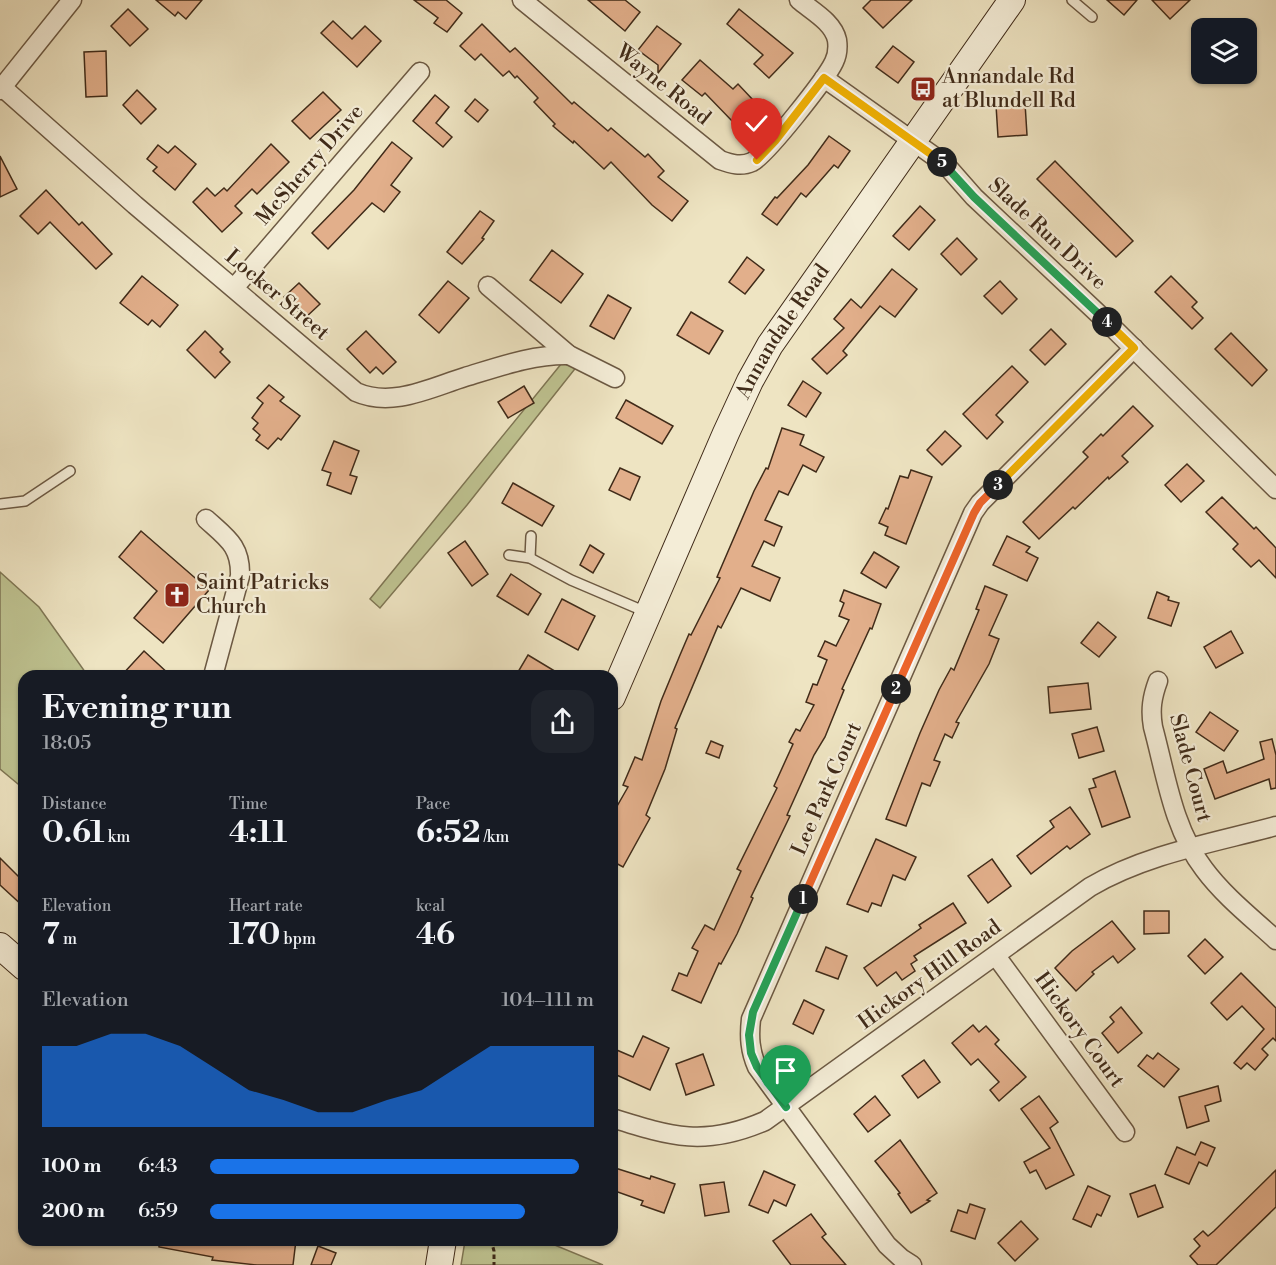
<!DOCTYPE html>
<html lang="en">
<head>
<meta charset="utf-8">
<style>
  body { margin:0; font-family:"Libre Bodoni",serif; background:#20242c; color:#f1f3f6; height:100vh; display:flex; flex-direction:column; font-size:22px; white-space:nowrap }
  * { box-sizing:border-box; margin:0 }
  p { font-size:20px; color:#9ea1a6 }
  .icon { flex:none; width:33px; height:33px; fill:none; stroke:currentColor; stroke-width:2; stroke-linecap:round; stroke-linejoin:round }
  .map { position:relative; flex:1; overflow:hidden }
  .drawer { position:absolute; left:18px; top:670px; width:600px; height:576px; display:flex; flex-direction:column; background:#171b24; border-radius:18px; box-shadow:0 2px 4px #0004 }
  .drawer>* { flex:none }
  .tools { position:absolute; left:1191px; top:18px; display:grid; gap:12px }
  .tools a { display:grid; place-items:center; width:66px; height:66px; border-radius:12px; background:#171b24; box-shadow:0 2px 4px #0004; font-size:30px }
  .pin { position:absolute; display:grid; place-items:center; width:51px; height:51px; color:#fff; margin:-62px -26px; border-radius:50% 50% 50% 0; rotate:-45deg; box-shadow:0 0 6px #0007 }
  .pin .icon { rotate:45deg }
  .km { position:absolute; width:30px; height:30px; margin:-15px; border-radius:50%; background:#222; color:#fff; font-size:16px; line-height:30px; text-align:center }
  .round { display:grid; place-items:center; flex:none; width:63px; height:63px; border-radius:18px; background:#20242c }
  .summary { display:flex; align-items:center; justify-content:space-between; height:102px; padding:0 24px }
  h1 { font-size:33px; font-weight:800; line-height:45px }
  .figures { display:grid; grid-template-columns:repeat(3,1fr); gap:9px; height:102px; padding:6px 24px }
  .figures div { display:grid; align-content:center }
  .figures b { font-size:30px; font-weight:800 }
  .figures small { font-size:16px; font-weight:400 }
  .figures p { font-size:16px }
  .chart { height:168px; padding:12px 24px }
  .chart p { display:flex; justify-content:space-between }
  .chart svg { width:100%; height:108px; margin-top:6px; fill:#1a73e8; opacity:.7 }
  ul { padding:0 24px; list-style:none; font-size:20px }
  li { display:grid; grid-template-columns:96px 72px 1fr; align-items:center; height:45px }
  li i { height:15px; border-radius:8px; background:#1a73e8 }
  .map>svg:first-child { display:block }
</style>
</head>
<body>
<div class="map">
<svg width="1276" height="1265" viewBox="0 0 1276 1265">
  <rect width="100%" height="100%" fill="#eee4c2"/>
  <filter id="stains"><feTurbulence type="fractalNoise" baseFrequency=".00333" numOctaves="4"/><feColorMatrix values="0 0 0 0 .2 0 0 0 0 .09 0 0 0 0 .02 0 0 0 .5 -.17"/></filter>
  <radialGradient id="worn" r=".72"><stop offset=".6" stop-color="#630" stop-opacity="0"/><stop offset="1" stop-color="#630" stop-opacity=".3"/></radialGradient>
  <g fill="#bec290" stroke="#7f7654" stroke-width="1.5">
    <polygon points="566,358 578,365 467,505 380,608 370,599"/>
    <polygon points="0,572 39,607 88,676 24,676 24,789 0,769"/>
    <polygon points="465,1241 545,1241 603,1265 461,1265"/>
  </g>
  <g fill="#e2af8b" stroke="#402b19" stroke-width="1.5">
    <polygon points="156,0 202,0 186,19 178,12 175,16"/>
    <polygon points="414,0 446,0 462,13 447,32 434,23 438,18"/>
    <polygon points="588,0 625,0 640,12 625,31"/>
    <polygon points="871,0 912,0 883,28 863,8"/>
    <polygon points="1107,0 1137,0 1124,15"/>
    <polygon points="1152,0 1190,0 1170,19"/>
    <polygon points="128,9 148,29 130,46 111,26"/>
    <polygon points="739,9 793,53 769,78 754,64 763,55 727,24"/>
    <polygon points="333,21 352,39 365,26 381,41 357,67 321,33"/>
    <polygon points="482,24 510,52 515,48 572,104 574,102 608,131 611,128 645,157 648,154 664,171 658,177 688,201 672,221 652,205 611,162 604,169 574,141 573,143 553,126 555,124 534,102 538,98 517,76 515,78 509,71 503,76 481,54 475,60 460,46"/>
    <polygon points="657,26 681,44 658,73 658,65 638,50"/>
    <polygon points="893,46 914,62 898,83 876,67"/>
    <polygon points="106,51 107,96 86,97 84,52"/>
    <polygon points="700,60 733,89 738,84 754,101 733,122 705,93 702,96 682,80"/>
    <polygon points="137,90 156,109 141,124 123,105"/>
    <polygon points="323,92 341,110 310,139 292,121"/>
    <polygon points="435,95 449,107 436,123 452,137 443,147 413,121"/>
    <polygon points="475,99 488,110 478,122 465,111"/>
    <polygon points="1025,103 1027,135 998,137 996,105"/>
    <polygon points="829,136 850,151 838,168 834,165 806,197 801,193 777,225 762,214 775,197 777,198 808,165"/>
    <polygon points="392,142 412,158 391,185 400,192 384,212 372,203 328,249 312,233 354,190"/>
    <polygon points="271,144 289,162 257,194 252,189 235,206 242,213 222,232 193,202 207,188 215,196 224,188 227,191"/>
    <polygon points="158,145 168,153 175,146 196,164 175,190 153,171 157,167 147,159"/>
    <polygon points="0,156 17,189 0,197"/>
    <polygon points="1055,161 1133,241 1116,257 1037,179"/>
    <polygon points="46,190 79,225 82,222 112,254 96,269 50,222 38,234 20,216"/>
    <polygon points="920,206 935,220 909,250 893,236"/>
    <polygon points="480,211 494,221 482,238 484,239 462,264 447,252"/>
    <polygon points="957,238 977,259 961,275 941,254"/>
    <polygon points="552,250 583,274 561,303 530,280"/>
    <polygon points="747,257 764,270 745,294 729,282"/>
    <polygon points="892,269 917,289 895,317 880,306 843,351 847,355 827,374 812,359 844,328 834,319 851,299 861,308"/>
    <polygon points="142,276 178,305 160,327 152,320 148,325 120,303"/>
    <polygon points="1171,276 1197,302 1192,307 1203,318 1192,329 1155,292"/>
    <polygon points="448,281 469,298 439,333 419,315"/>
    <polygon points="1000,281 1017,299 1002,314 984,296"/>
    <polygon points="299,283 320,304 305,318 284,297"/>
    <polygon points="608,295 631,308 614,339 590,326"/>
    <polygon points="691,312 723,331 709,354 677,335"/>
    <polygon points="1051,329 1066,344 1045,365 1030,350"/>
    <polygon points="205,331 223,349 220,352 230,362 215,378 187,350"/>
    <polygon points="366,331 396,362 383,374 376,367 370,373 347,349"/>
    <polygon points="1231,333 1267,370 1252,386 1215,349"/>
    <polygon points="1012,366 1028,382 996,415 1003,422 987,439 963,414"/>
    <polygon points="803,381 821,393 806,417 788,405"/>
    <polygon points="269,385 284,397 280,401 300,416 281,440 278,438 268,449 256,440 260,435 253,429 258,423 252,418 263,403 257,398"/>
    <polygon points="524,386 534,403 508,418 498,402"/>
    <polygon points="626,400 673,426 662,444 616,418"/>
    <polygon points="1133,406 1153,426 1122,456 1128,462 1109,479 1108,477 1075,509 1073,507 1039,539 1023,522 1088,457 1083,452 1101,434 1103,436"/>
    <polygon points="782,428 804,435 800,445 824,457 816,472 803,465 788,495 779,491 765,520 782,527 774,546 764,541 752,566 780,578 770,601 741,588 721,628 718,626 675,728 677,729 665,769 646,815 650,818 623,867 612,861 612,815 628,787 623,785 635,757 642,760 661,701 680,655 689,634 691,635 720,578 717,577 754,491 766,468 768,469"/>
    <polygon points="945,431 961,446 942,465 927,450"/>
    <polygon points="334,441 359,451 350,475 357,477 351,494 327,485 331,473 322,470"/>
    <polygon points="1187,464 1204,481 1181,502 1165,485"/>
    <polygon points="620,468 640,477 630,500 609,490"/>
    <polygon points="911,470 932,477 906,544 885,535 888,527 879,523 886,508 888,509 900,476 908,478"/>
    <polygon points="513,483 554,506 542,526 502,503"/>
    <polygon points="1222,497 1254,529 1256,527 1276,548 1276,578 1259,560 1251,567 1233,549 1238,544 1206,512"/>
    <polygon points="141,531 209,590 163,643 134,618 157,591 119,557"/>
    <polygon points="1007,536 1030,547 1026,552 1038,558 1027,581 993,565"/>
    <polygon points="465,541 488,574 472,586 448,553"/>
    <polygon points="590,545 604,554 593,573 580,565"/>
    <polygon points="874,552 899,567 886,588 861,573"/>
    <polygon points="511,574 541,594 528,615 497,596"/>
    <polygon points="985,586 1007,595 989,635 999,639 989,664 956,722 959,723 952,738 945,734 934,760 940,762 930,786 922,783 906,826 886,819 920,733 939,690 951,668 954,670 979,610 976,609"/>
    <polygon points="844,590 881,604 872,629 870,628 842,689 844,690 825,737 814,755 787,815 790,816 751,897 753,898 737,934 721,964 719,963 701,1003 672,990 679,973 687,976 698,951 692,948 705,925 714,930 741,871 737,869 777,788 774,786 793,744 789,742 796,729 800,731 814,705 806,702 813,684 817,685 827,660 818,656 825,641 836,646 849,620 839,616 844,603 840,601"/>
    <polygon points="1157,592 1169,597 1168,600 1179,603 1171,626 1148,618"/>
    <polygon points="562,599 595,616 578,650 545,632"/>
    <polygon points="1098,622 1116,637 1099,657 1081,643"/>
    <polygon points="1231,631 1243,653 1216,668 1204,647"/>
    <polygon points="144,651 171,676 121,676"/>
    <polygon points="528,655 563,676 526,676 518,672"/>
    <polygon points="1088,683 1091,709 1050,713 1048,687"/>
    <polygon points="1210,712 1238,731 1224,751 1196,732"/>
    <polygon points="1097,727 1104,751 1079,758 1072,734"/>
    <polygon points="1272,739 1276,755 1276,788 1271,789 1269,779 1215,799 1204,769 1223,761 1227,773 1264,759 1260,742"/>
    <polygon points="711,741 723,746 719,758 706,753"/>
    <polygon points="1115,771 1130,817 1102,827 1089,789 1096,787 1093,779"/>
    <polygon points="1070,807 1090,834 1070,849 1067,846 1031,874 1017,856 1054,827 1050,821"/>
    <polygon points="876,839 916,857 905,880 893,875 881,906 872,903 868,912 847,904"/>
    <polygon points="0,858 24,882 24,907 0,885"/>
    <polygon points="992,859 1011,886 988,903 968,876"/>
    <polygon points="953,903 966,923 914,956 917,960 911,964 915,971 902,980 896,972 877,986 864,968 921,928 919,925"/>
    <polygon points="1144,911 1169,911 1169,933 1144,934"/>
    <polygon points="1112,921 1135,949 1118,963 1113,956 1092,972 1094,974 1076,991 1055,968 1072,951"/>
    <polygon points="1205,939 1223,957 1205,974 1188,956"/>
    <polygon points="826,947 847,956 838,979 816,971"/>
    <polygon points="1241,973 1276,1008 1276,1041 1273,1038 1262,1049 1268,1055 1255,1070 1247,1063 1241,1069 1234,1063 1264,1029 1242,1006 1227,1020 1211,1003"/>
    <polygon points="804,1000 824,1010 813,1034 793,1024"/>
    <polygon points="1121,1007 1142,1033 1118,1053 1102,1033 1114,1022 1110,1017"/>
    <polygon points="973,1025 979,1032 986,1026 999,1040 995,1044 1026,1077 999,1101 990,1090 999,1082 978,1059 971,1065 952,1043"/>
    <polygon points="643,1036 669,1048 650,1090 612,1073 612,1048 633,1057"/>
    <polygon points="1158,1053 1179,1069 1164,1087 1138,1066 1147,1055 1153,1059"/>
    <polygon points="703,1054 714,1085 686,1095 676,1064"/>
    <polygon points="924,1060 940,1082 918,1098 902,1076"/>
    <polygon points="1218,1086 1221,1101 1205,1106 1209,1121 1187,1128 1179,1097"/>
    <polygon points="875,1096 890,1115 868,1132 854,1114"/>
    <polygon points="1039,1096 1058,1122 1050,1128 1074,1175 1046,1189 1036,1170 1030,1173 1024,1162 1050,1148 1021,1109"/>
    <polygon points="900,1140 937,1193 927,1200 930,1201 911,1213 898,1194 900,1193 875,1161"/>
    <polygon points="1201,1142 1215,1148 1207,1166 1199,1162 1189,1184 1165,1174 1177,1147 1195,1155"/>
    <polygon points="612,1167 650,1179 651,1176 675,1184 664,1213 641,1205 643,1201 612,1190"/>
    <polygon points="1276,1170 1276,1207 1216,1265 1198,1265 1190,1256 1200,1246 1194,1239 1203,1231 1208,1236 1214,1231"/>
    <polygon points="764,1171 795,1185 786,1206 774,1200 768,1213 749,1205"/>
    <polygon points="724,1182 729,1212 705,1216 700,1185"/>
    <polygon points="1155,1185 1163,1207 1138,1217 1130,1194"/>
    <polygon points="1088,1186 1110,1196 1101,1216 1097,1214 1091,1227 1073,1219"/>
    <polygon points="970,1204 985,1209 975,1239 951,1231 958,1210 967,1213"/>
    <polygon points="811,1214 826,1234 822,1237 846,1265 791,1265 773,1241"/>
    <polygon points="1021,1221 1038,1239 1015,1261 998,1243"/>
    <polygon points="159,1240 241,1240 277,1245 277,1240 296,1240 293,1265 257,1265 212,1260 213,1257 159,1247"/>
    <polygon points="318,1246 336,1253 331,1265 311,1265"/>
  </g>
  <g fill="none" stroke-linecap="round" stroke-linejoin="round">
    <g stroke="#6c5943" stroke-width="12">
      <g id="lane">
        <polyline points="1072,0 1092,17"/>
        <polyline points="0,504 25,501 70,471"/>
        <polyline points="509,555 530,558 571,580 646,612"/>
        <polyline points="530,558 531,536"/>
      </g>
    </g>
    <g stroke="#6c5943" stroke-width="21">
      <g id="street">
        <path d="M522,0L720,160C731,164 741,167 752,162C766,155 826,79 834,62C837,56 838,47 837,40C833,22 812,11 799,0"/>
        <polyline points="824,78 945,164 974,197 1106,321 1276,489"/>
        <path d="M2,87L135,205L356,392C392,408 430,388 465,377C498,367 534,354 569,355"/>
        <polyline points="0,90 72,0"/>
        <polyline points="488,286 569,355 615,378"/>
        <polyline points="234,288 420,72"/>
        <path d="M206,519C227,538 241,546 240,576L213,676"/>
        <path d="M1158,681C1152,697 1150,710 1153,727C1166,775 1173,829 1204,869C1224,896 1252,918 1276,940"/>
        <polyline points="996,956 1125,1132"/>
        <path d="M612,1118C672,1137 705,1147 765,1121L1090,887C1146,854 1213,843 1276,826"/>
        <path d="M912,1265L901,1258L887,1245L757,1067C750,1051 749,1037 751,1019L973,513L980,503L1134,348"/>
      </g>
    </g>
    <g stroke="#402b19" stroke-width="28">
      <g id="secondary">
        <path id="s1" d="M612,697L726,433L750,381L770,345L1012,0"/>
        <polyline points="0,946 24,967"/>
        <polyline points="439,1265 443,1240"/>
      </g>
    </g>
    <polyline stroke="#402b19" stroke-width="3" stroke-dasharray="4.5 3" stroke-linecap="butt" points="491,1240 494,1251 494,1265"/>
    <use href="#lane" stroke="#f4edd7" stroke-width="9"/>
    <use href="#street" stroke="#f4edd7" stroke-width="18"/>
    <use href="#secondary" stroke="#f4edd7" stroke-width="26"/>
  </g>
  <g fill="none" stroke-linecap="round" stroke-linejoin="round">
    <g stroke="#fff" stroke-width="12">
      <polyline id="split-1" points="786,1107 757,1067 751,1053 749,1035 753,1012 803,899"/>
    </g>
    <g stroke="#fff" stroke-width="12">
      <polyline id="split-2" points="803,899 896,689"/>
    </g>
    <g stroke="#fff" stroke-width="12">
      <polyline id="split-3" points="896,689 974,513 980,503 998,485"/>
    </g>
    <g stroke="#fff" stroke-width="12">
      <polyline id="split-4" points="998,485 1134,348 1107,322"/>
    </g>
    <g stroke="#fff" stroke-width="12">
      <polyline id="split-5" points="942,162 974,197 1107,322"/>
    </g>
    <g stroke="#fff" stroke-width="12">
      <polyline id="split-6" points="757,160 775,141 824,78 942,162"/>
    </g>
    <use href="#split-1" stroke="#22a559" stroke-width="8"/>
    <use href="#split-2" stroke="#f0652b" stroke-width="8"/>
    <use href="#split-3" stroke="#f0652b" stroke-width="8"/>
    <use href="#split-4" stroke="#f5b400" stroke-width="8"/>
    <use href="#split-5" stroke="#22a559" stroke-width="8"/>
    <use href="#split-6" stroke="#f5b400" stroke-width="8"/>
  </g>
  <defs>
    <g id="bus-square" transform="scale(1.35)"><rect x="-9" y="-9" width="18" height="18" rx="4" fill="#8f2418" stroke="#f4edd7"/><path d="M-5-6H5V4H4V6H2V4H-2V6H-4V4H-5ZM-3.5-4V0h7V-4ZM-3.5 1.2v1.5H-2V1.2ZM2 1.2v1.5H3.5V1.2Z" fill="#fff"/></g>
    <g id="church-square" transform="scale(1.35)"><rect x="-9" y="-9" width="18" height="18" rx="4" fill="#8f2418" stroke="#f4edd7"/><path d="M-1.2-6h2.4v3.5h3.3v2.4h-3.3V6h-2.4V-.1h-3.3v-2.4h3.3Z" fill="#fff"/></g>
  </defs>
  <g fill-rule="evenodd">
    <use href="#bus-square" x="923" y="89"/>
    <use href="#church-square" x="177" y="595"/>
  </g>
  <g text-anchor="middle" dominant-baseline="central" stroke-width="4.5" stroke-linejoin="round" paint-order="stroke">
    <g font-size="21" fill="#402b19" stroke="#f4edd7" text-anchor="start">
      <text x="942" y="77">Annandale Rd<tspan x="942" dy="24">at Blundell Rd</tspan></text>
      <text x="196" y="583">Saint Patricks<tspan x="196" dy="24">Church</tspan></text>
    </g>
    <g font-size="21" fill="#402b19" stroke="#f4edd7">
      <text transform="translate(663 85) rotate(39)">Wayne Road</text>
      <text transform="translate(310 165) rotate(-49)">McSherry Drive</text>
      <text transform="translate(1047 234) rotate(43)">Slade Run Drive</text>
      <text transform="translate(277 295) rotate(40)">Locker Street</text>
      <text stroke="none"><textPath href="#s1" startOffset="404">Annandale Road</textPath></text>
      <text transform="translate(1190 768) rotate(75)">Slade Court</text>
      <text transform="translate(827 789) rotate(-66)">Lee Park Court</text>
      <text transform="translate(930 975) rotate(-36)">Hickory Hill Road</text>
      <text transform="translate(1079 1030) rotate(54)">Hickory Court</text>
    </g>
  </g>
  <rect width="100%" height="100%" filter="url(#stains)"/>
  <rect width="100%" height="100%" fill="url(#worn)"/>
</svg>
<div class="tools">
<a><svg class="icon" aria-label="layers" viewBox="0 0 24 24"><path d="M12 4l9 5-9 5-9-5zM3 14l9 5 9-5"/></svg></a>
</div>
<div class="pin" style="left:786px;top:1107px;background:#1e9e55"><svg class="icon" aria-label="arrive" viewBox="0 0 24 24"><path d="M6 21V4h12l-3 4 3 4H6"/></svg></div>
<div class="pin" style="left:757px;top:160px;background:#d93025"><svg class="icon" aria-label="check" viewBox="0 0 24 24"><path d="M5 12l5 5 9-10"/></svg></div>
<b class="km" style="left:803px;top:899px">1</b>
<b class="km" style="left:896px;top:689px">2</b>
<b class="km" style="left:998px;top:485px">3</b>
<b class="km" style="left:1107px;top:322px">4</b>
<b class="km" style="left:942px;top:162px">5</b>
<section class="drawer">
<div class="summary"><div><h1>Evening run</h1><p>18:05</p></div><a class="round"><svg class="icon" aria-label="share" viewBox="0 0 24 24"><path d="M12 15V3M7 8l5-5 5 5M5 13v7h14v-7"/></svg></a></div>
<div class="figures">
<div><p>Distance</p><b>0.61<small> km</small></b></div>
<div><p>Time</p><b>4:11</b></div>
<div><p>Pace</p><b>6:52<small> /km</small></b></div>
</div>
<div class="figures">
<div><p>Elevation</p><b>7<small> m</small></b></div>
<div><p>Heart rate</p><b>170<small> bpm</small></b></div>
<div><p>kcal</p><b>46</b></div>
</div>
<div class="chart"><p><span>Elevation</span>104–111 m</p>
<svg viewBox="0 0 160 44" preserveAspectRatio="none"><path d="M0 44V11L10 11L20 6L30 6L40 11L50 20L60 29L70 33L80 38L90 38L100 33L110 29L120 20L130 11L140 11L150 11L160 11V44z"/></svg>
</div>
<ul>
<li><b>100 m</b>6:43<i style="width:96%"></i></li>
<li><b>200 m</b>6:59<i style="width:82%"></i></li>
</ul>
</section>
</div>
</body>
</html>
